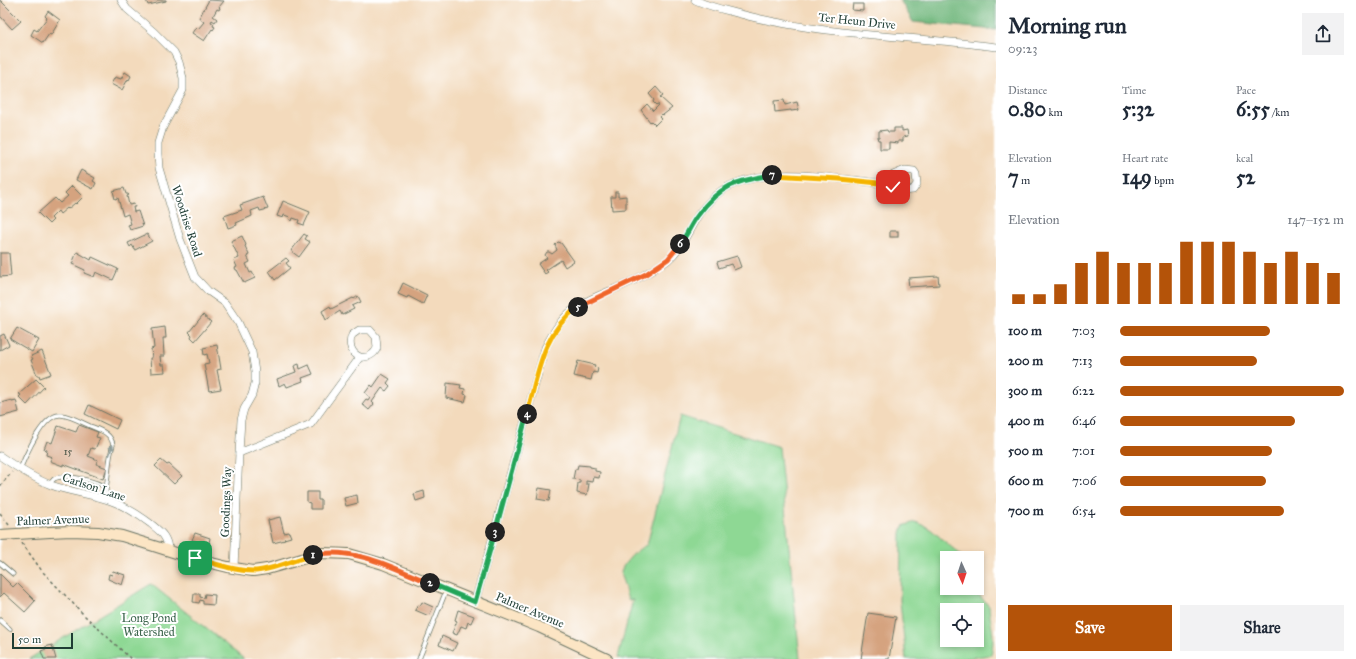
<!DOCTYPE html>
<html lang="en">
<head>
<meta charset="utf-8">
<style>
  body { margin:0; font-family:"IM FELL Great Primer",serif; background:#f2f2f3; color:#1f2937; height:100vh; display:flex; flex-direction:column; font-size:15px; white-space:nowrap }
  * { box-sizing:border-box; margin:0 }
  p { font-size:13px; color:#747a83 }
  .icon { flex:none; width:22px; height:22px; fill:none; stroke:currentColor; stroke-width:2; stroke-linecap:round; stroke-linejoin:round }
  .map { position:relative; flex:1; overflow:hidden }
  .sheet { display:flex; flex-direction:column; background:#fff; width:360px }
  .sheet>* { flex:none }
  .needle { width:26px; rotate:177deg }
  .controls { position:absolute; left:940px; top:551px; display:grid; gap:8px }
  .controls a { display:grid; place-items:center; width:44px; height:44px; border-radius:0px; background:#fff; box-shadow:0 2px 6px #0003; font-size:20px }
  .scale { position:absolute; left:12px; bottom:10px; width:61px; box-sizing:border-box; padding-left:4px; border:2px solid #1f3d34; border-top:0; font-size:11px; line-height:14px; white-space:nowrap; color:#1f3d34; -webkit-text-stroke:3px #fff; paint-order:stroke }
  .pin { position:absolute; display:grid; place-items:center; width:34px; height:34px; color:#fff; margin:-17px; border-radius:8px; box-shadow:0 2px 6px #0006 }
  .km { position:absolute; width:20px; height:20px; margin:-10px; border-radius:50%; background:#222; color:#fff; font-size:11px; line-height:20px; text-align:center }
  .round { display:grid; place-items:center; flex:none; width:42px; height:42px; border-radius:0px; background:#f2f2f3 }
  .summary { display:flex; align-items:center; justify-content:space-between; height:68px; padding:0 12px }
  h1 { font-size:22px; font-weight:700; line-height:30px }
  .metrics { display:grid; grid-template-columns:repeat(3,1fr); gap:6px; height:68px; padding:4px 12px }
  .metrics div { display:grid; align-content:center }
  .metrics b { font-size:20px; font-weight:700 }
  .metrics small { font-size:11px; font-weight:400 }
  .metrics p { font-size:11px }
  .chart { height:112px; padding:8px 12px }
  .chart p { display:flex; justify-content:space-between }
  .chart svg { width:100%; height:72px; margin-top:4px; stroke:#b45309; stroke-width:6 }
  .primary-button { display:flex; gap:8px; margin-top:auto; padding:8px 12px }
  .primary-button a { flex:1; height:46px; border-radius:0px; background:#b45309; color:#fff; font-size:16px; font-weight:700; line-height:46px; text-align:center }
  .primary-button a+a { background:#f2f2f3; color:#1f2937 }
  ul { padding:0 12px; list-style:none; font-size:13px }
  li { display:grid; grid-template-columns:64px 48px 1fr; align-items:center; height:30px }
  li i { height:10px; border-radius:5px; background:#b45309 }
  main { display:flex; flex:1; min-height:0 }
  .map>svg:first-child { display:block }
</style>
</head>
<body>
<main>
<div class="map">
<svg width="996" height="659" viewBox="0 0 996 659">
  <rect width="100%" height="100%" fill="#fff"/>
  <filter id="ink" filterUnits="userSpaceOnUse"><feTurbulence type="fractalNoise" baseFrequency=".025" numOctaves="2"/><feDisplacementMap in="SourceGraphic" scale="8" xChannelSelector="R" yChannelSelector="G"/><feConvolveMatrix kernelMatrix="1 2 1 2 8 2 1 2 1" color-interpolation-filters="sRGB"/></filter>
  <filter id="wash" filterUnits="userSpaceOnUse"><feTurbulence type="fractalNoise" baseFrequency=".012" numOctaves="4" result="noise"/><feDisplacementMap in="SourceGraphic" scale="16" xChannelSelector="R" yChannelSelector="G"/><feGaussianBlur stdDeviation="0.9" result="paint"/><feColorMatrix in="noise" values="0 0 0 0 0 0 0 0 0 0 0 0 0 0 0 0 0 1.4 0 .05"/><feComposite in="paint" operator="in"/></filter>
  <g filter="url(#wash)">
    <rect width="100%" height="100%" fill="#f3dabc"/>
    <g fill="#8ed894" stroke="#568a64" fill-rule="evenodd">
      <path d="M680,416L779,447L800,659H621L618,657L633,600H629C625,595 626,590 624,585C623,580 620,577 621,572C622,564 639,547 647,545Z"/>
      <path d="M915,522C932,527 936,535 949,545C956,552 956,548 962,558H947V588H972L989,606C990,626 996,634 991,655L961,659H906L900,601L901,533L903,526ZM947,610H977V640H947Z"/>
      <polygon points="151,584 244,659 29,659"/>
    </g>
    <polygon fill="#72b87e" stroke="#487a59" points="900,0 996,0 996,30 913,22"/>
    <g id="blocks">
      <g fill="#d5a37f">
        <polygon points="0,0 21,21 12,29 0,16"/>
        <polygon points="146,0 166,0 166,1 148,5"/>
        <polygon points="209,0 224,1 219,7 220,8 219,10 217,9 213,16 217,19 215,22 212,20 211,22 214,24 213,26 215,27 213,30 212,29 204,41 192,33 196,27 198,29 204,22 199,18"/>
        <polygon points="853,4 863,4 863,11 852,10"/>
        <polygon points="48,11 60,20 51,35 49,34 43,43 31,35 34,29 37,31 47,18 45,16"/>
        <polygon points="125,72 131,76 129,80 128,79 122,90 111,84 115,77 121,79"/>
        <polygon points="656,87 663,95 660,97 672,108 663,115 662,114 659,117 661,119 655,125 651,121 650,122 641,110 647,104 653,111 659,105 657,104 656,105 653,102 654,100 649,94"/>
        <polygon points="784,100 785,105 797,102 799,110 791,111 791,110 775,112 774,101"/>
        <polygon points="894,128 902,128 902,131 907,130 908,136 903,137 903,141 898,141 898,143 889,142 889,149 880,149 880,140 878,140 877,137 879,137 879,131 887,130 888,132 894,132"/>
        <polygon points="81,170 95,178 93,181 96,183 93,189 76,180"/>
        <polygon points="72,186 83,197 76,204 75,203 68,209 67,208 60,214 58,211 51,218 53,220 49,224 38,213 55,198 60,203 68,196 65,193"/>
        <polygon points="124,188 126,194 128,194 129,195 127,196 129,205 134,204 135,207 133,207 134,212 138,211 143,226 130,230 128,225 131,224 128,214 123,216 118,198 115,199 113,191"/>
        <polygon points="615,192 618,192 618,197 626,196 626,209 612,210 611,197 615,197"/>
        <polygon points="263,197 268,209 260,211 259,208 251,211 252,216 236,223 237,225 228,228 224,216 242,210 240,205"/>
        <polygon points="283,201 310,212 304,225 298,223 299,220 293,218 292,221 289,219 290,217 284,215 283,218 277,216"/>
        <rect x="890" y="231" width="8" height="6"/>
        <polygon points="147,234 152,241 135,250 132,245 130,247 128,243"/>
        <polygon points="304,234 307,236 305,239 310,242 299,257 291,251"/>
        <polygon points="242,236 246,245 245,246 249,255 247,256 250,262 246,264 250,273 252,272 255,278 244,283 237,270 236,270 235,268 237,267 234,260 239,258 231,241"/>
        <polygon points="558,242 561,243 574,261 565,267 561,260 546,270 548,272 545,274 538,264 547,258 545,255 547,252 549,252 552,254 557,250 555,245"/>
        <polygon points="77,252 91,260 92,257 118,269 113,280 96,272 94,277 84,273 85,270 72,264"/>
        <polygon points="0,253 9,253 11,276 0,277"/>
        <polygon points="737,256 741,267 734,270 731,264 719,268 717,262"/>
        <polygon points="286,258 289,261 286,263 290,268 275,280 269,271"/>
        <polygon points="938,276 939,285 909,287 908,278"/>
        <polygon points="403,283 427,295 423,304 408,296 407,298 398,294"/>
        <polygon points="358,296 361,302 352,306 354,309 342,315 340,311 326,320 322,311 330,306 331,309 353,298 354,299"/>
        <polygon points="203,315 211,322 195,341 191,337 192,335 189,332"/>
        <polygon points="165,327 166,338 163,338 164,356 160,356 161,365 164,365 165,372 151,373 150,358 152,358 151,349 154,348 152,329"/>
        <polygon points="17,328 39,340 32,352 10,339"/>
        <polygon points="4,334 9,345 0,350 0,336"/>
        <polygon points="217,345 221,369 217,370 221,389 209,391 204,364 209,363 207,354 204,355 203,348"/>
        <polygon points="42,351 51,374 40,378 39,375 37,375 31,360 33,359 31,356"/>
        <polygon points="578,361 595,365 594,367 598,368 597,373 593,372 591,380 574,376"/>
        <polygon points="299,364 300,369 309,365 313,374 302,378 303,381 287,387 285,383 279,386 277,379 296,372 294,366"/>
        <polygon points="382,374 390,379 387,383 390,386 386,391 382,388 372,402 374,404 369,410 362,404 366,399 368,400 370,397 365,393 371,385 373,387"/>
        <polygon points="36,379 44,387 27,405 19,397 21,395 19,394"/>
        <polygon points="447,383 461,385 460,388 465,389 464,394 467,395 465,402 446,398"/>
        <polygon points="12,400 12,401 16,400 19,412 0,417 0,403"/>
        <polygon points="89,405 120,420 116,429 85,414"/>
        <polygon points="79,425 98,432 96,437 100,438 95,449 91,448 88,456 98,460 96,464 107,468 103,479 63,464 63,466 50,461 52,457 46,455 47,450 44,449 47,441 52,443 58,426 76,432"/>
        <polygon points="161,460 167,465 169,464 182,476 174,484 155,466"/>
        <polygon points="578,465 590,466 590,467 595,468 595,471 600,472 599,478 593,477 592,482 586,481 586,484 589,484 587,495 577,493 578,483 580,483 580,480 573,479 575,469 577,469"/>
        <polygon points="539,488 551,490 549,501 537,499"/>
        <polygon points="424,491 425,498 416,501 414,494"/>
        <polygon points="307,492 318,492 318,500 321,500 321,509 310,509 310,503 307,502"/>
        <polygon points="357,495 358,503 346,506 344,498"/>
        <polygon points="280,517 284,533 289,532 291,537 284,539 285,540 273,543 268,520"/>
        <polygon points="195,533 210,538 209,543 201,541 201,543 192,540"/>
        <polygon points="113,571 125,575 122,585 108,579 109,574 112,575"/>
        <polygon points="0,574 13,587 17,583 35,601 25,612 4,593 0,597"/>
        <polygon points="194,594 200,594 200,597 204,598 205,594 215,595 214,605 203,604 203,601 200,600 199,603 193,602"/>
        <polygon points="422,602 433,607 429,616 415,610 418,605 420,606"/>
        <polygon points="458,610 474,616 471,623 468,622 466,628 461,626 457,635 452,633 457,621 455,620"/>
        <polygon points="868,613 896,617 889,659 861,659"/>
        <polygon points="442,636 457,643 453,651 439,645"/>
        <polygon points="52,645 56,659 44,659 41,651 46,649 45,647"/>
      </g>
    </g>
  </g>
  <g filter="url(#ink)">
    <use href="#blocks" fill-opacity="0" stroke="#697464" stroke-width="1"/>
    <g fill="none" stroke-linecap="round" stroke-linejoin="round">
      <g stroke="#697464" stroke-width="5">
        <g id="service">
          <path d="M20,469C26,455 43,413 61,415C71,416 81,422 90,426C100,430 111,433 113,445C108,459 109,473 106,488"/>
          <path d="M50,484C51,482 52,481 54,479C65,473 98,481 106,488V499"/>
          <polyline points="0,563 13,574"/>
          <polyline points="0,620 10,629"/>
          <polyline points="419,659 446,591"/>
        </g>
      </g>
      <g stroke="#697464" stroke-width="8">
        <g id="minor">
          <polyline points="121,0 127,9 154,32 174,52 179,62 183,78 183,90 163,127 158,143 158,154 159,168 180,239 195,277 208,291 225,303 238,322 252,352 255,372 255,383 252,395 244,409 241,420 239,453"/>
          <path d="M695,0C712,8 730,11 748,16C829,36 914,36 996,47"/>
          <polygon points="905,170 914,171 916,174 917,184 913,190 903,191 888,184 893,175"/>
          <path d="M0,456C16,467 33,478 51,485C70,492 91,494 111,501C125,506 139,515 151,524C161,532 168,537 168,551"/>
          <path d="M234,568L239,453L311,424L360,357C351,353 348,344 352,335L359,330H370L376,337L377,348C374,355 367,358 360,357"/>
          <path d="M475,602L545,348C552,335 558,323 569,313C591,294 623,289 647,273C654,269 662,265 668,260C681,249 688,232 697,217C700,211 705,206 710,201C746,158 838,180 888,184"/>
        </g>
      </g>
      <g stroke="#697464" stroke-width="12">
        <polyline id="secondary" points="50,532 71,531 98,532 122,536 195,559 228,567 253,571 267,569 323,553 349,554 383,564 539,627 607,659"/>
      </g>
      <g stroke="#697464" stroke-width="1.5" stroke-dasharray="3 3" stroke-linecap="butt">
        <polyline points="0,486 12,472"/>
        <polyline points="0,513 9,525"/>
        <polyline points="22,543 42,571 85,616 131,659"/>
      </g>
      <use href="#service" stroke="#fff" stroke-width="3.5"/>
      <use href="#minor" stroke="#fff" stroke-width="7"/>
      <use href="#secondary" stroke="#fce5c4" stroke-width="10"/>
      <g stroke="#697464" stroke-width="12" stroke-linecap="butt">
        <polyline id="secondary-bridge" points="0,535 50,532"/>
      </g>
      <use href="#secondary-bridge" stroke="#fce5c4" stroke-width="10"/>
    </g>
    <defs><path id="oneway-solid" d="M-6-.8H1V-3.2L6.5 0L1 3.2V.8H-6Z"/></defs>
    <use fill="#8f9e9a" href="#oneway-solid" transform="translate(111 450) rotate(-73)"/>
  </g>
  <g fill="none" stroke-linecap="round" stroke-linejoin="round" filter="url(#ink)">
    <g stroke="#fff" stroke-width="8">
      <path id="split-1" d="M195,558C213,563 234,571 253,571C271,571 295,559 313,555"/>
    </g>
    <g stroke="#fff" stroke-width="8">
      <path id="split-2" d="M313,555C353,546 394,568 430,583"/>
    </g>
    <g stroke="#fff" stroke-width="8">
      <polyline id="split-3" points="430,583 475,602 495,532"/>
    </g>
    <g stroke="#fff" stroke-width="8">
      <polyline id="split-4" points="495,532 527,414"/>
    </g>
    <g stroke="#fff" stroke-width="8">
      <path id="split-5" d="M527,414C538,374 542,333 578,307"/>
    </g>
    <g stroke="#fff" stroke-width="8">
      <polyline id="split-6" points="578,307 646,274 668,259 680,244"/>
    </g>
    <g stroke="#fff" stroke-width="8">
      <path id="split-7" d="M680,244C687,235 691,224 698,215C719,186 737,180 772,175"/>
    </g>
    <g stroke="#fff" stroke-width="8">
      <polyline id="split-8" points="772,175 839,179 888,184 893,187"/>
    </g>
    <use href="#split-1" stroke="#f5b400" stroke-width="5"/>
    <use href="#split-2" stroke="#f0652b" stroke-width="5"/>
    <use href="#split-3" stroke="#22a559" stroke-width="5"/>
    <use href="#split-4" stroke="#22a559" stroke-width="5"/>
    <use href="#split-5" stroke="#f5b400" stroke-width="5"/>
    <use href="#split-6" stroke="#f0652b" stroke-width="5"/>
    <use href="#split-7" stroke="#22a559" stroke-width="5"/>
    <use href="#split-8" stroke="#f5b400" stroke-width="5"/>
  </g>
  <g text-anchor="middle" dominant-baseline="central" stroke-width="4" stroke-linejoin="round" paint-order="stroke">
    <g font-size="10" fill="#4c5647">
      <text x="68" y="452">15</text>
    </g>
    <g font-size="12" fill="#1f3d34" stroke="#fff">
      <text transform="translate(857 21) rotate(6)">Ter Heun Drive</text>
      <text transform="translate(187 221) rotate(72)">Woodrise Road</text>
      <text transform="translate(94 487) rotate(18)">Carlson Lane</text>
      <text transform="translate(226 502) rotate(-88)">Goodings Way</text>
      <text transform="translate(53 520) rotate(-2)">Palmer Avenue</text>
      <text transform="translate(530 610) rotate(23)">Palmer Avenue</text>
    </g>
    <g font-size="12" fill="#3b644c" stroke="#fff">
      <text x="149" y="618">Long Pond<tspan x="149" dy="14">Watershed</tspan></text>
    </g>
  </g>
</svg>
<div class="controls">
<a><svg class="needle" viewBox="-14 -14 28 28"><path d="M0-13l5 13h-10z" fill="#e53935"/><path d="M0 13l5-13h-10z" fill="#747a83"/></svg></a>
<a><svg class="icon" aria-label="locate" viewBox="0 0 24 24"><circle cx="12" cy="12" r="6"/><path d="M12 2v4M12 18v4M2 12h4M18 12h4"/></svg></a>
</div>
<div class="scale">50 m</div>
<div class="pin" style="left:195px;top:558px;background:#1e9e55"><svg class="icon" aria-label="arrive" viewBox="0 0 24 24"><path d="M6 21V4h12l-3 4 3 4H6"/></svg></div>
<div class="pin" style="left:893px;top:187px;background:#d93025"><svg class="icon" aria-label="check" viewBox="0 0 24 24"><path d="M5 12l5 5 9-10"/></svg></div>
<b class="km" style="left:313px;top:555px">1</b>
<b class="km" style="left:430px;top:583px">2</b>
<b class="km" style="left:495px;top:532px">3</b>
<b class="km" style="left:527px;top:414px">4</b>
<b class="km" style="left:578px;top:307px">5</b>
<b class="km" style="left:680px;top:244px">6</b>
<b class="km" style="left:772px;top:175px">7</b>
</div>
<section class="sheet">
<div class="summary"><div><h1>Morning run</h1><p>09:23</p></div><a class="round"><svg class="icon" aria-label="share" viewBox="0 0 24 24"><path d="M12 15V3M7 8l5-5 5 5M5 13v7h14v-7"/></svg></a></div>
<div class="metrics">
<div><p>Distance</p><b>0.80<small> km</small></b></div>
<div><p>Time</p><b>5:32</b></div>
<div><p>Pace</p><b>6:55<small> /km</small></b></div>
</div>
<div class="metrics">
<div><p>Elevation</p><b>7<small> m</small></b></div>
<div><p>Heart rate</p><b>149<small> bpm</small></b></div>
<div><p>kcal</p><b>52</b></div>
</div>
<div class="chart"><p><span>Elevation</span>147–152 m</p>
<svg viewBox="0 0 160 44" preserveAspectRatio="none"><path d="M5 44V38M15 44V38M25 44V32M35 44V19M45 44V12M55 44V19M65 44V19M75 44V19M85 44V6M95 44V6M105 44V6M115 44V12M125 44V19M135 44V12M145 44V19M155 44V25"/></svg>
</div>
<ul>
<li><b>100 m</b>7:03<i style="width:67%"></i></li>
<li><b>200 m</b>7:13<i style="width:61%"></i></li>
<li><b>300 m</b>6:22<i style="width:100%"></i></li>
<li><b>400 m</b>6:46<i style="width:78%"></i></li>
<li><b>500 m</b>7:01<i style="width:68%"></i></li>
<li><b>600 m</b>7:06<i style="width:65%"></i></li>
<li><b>700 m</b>6:54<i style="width:73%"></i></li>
</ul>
<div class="primary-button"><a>Save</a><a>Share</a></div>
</section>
</main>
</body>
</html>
